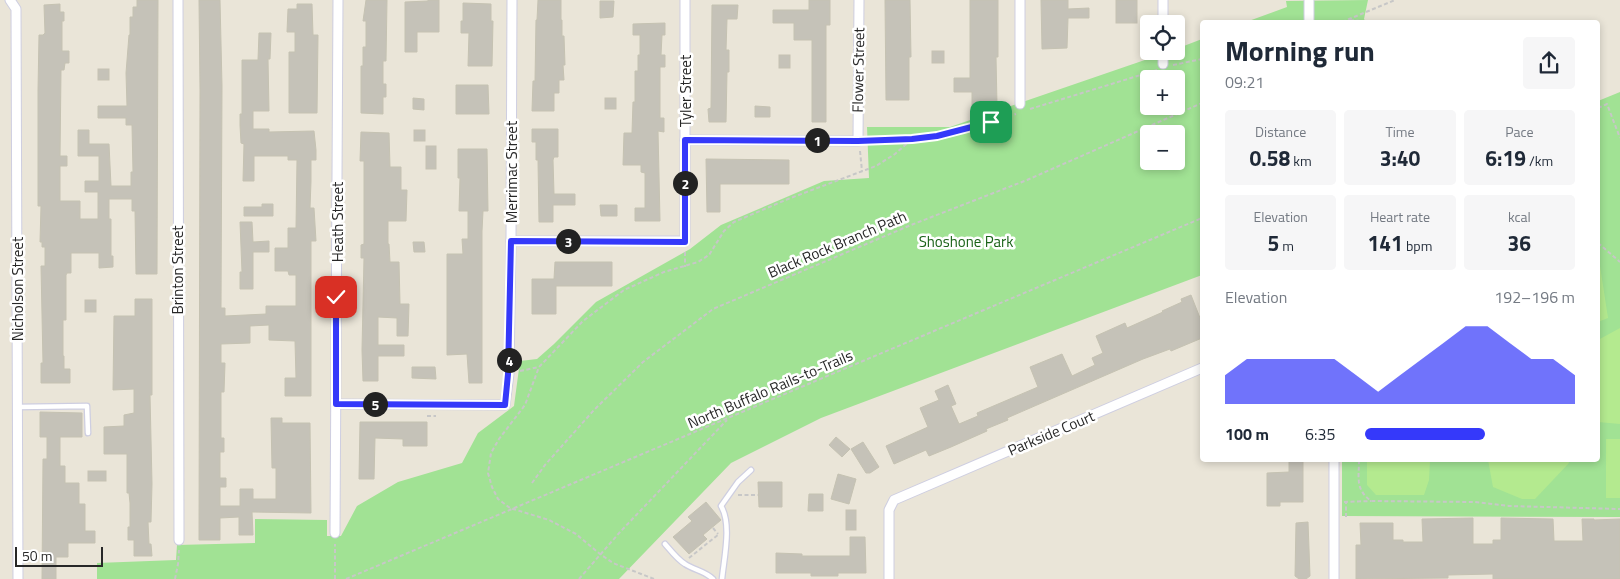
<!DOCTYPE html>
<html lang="en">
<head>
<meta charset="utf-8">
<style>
  body { margin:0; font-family:"Titillium Web",sans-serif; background:#f6f6f7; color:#1f2937; height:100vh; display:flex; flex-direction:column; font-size:19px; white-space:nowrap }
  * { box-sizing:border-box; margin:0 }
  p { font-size:16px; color:#747a83 }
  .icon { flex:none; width:28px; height:28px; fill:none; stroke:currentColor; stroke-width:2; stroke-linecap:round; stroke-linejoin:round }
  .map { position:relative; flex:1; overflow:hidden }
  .panel { position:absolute; left:1200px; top:20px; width:400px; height:442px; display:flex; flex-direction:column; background:#fff; border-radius:5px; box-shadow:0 2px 8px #0003 }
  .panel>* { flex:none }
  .buttons { position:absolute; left:1140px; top:15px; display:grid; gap:10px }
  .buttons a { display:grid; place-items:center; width:45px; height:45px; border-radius:5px; background:#fff; box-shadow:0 2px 8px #0003; font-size:25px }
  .scale { position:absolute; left:15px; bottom:12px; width:88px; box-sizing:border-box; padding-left:5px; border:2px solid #272727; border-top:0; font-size:14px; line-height:18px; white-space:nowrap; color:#272727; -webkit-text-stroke:4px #fff; paint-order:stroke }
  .pin { position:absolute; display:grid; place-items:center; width:42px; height:42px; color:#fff; margin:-21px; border-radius:10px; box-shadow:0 2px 8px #0006 }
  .km { position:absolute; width:25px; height:25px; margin:-12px; border-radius:50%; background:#222; color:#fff; font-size:14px; line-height:25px; text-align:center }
  .round { display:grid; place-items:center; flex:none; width:52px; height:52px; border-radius:5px; background:#f6f6f7 }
  .summary { display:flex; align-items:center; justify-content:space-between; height:85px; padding:0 25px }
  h1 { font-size:28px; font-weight:700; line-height:38px }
  .figures { display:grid; grid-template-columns:repeat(3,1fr); gap:8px; height:85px; padding:5px 25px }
  .figures div { display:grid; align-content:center; border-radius:5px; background:#f6f6f7; text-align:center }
  .figures b { font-size:21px; font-weight:700 }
  .figures small { font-size:14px; font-weight:400 }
  .figures p { font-size:14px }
  .chart { height:140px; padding:10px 25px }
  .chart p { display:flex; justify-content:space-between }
  .chart svg { width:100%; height:90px; margin-top:5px; fill:#3539fa; opacity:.7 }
  ul { padding:0 25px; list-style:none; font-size:16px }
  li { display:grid; grid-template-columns:80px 60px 1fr; align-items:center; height:38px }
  li i { height:12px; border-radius:6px; background:#3539fa }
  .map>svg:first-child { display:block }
</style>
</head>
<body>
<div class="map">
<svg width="1620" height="579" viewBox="0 0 1620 579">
  <rect width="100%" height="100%" fill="#eae5d8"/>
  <g fill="#a1e294" fill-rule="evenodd">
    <polygon points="1368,0 1364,19 1366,22 1246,22 1287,7 1286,1"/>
    <path d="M1202,39V275L821,418L731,463L619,579H97V563L176,560L177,545L255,543V519L327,520V536H341L357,506L398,482L462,463L478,433L514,406L520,361L537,359L554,344L596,302L690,249L721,225L824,181L869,178L867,127H950L1171,51H1176V49ZM1149,79H1176V106H1149ZM1149,134H1176V161H1149Z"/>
    <polygon points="1620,92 1620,517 1342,516 1342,460 1598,460 1598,101"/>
  </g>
  <g fill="#b4ea8f">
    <polygon points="1598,264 1600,266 1608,318 1598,322"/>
    <polygon points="1620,328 1620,424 1598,422 1598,340"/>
    <rect x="1606" y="439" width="14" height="59"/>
    <polygon points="1367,460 1430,460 1429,480 1424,495 1376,495 1367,485"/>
    <polygon points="1488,460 1568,460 1569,463 1535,499 1522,499 1493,487"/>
  </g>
  <g fill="#c5c2b8" stroke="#c5c2b2">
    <polygon points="137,0 158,0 157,274 136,274 135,211 132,211 132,199 109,199 109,219 111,219 111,256 113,256 113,267 99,268 99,253 71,253 71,273 67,273 66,275 66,320 63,320 63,356 64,356 64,369 70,369 70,383 41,383 41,363 43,363 41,266 45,266 45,247 42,247 42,242 40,242 41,206 38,206 38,91 39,35 43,35 45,33 44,5 60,4 60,12 64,12 64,21 62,21 62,51 69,51 69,63 65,63 64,70 61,70 60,156 67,156 67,166 60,166 60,201 80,201 80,219 98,219 98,192 85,192 85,181 99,181 99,156 78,156 78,130 89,130 89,144 109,144 111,186 131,186 131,172 133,172 132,125 126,125 126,118 98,118 98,106 127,106 126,73 129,35 130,35 130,17 133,17 133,7 137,7"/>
    <polygon points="199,0 220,0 222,86 221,308 225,308 225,316 266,314 266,306 296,306 296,275 289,275 288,271 275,271 275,248 288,248 288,228 296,228 297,160 288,160 288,156 254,156 254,181 243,181 244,144 241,143 240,125 240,114 242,114 242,60 258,60 259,33 271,33 270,59 268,59 269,111 253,111 253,129 269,129 269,132 314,131 316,150 316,160 311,160 311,181 310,208 314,208 316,241 311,241 311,396 285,396 285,378 296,378 295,341 269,340 269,325 250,326 250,343 221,344 221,363 225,363 224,392 221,392 221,438 224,438 224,452 220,452 220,478 226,478 226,487 220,487 220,506 240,506 240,489 253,489 253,499 276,499 276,468 272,468 271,418 282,418 282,423 310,423 311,513 252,512 253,535 239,535 239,517 220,518 220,540 199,540 200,90"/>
    <polygon points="366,0 387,0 386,61 383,61 383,84 386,84 386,97 383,97 383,114 361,113 361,66 363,66 363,47 366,47 366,21 363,21"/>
    <polygon points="428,0 439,0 439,32 417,32 417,52 405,52 405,2 428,1"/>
    <polygon points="538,0 561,0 561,20 562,20 562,36 564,36 565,65 563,65 564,80 559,80 559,93 554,93 554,111 532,111 533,81 535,81 536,20 537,20"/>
    <polygon points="809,0 830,0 830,25 826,25 826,122 812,122 812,40 794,40 794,23 773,23 773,10 809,10"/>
    <polygon points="885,0 910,0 911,57 909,57 909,100 886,100"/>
    <polygon points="970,0 998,0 998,57 996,57 997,106 972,106 972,92 954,92 954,78 970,78"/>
    <polygon points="1041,0 1068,0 1068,9 1089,8 1089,18 1068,18 1067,48 1042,49"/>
    <rect x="1116" y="0" width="21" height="23"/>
    <polygon points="600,1 614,1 613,17 600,18"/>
    <polygon points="463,3 491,4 491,21 493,21 492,66 468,66 469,33 461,33 461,21 463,21"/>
    <polygon points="297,4 312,4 313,35 318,35 317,113 289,113 289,52 295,52 295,32 287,32 288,9 297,9"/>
    <polygon points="712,5 738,5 737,19 727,19 726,50 729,50 729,72 727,72 726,122 709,122 708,109 711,108"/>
    <polygon points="665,23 665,35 662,35 661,55 665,55 665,67 660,67 660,118 664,118 664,132 658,131 660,221 635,221 635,208 645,208 645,173 641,172 641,165 623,165 624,133 632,133 633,102 635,102 635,71 638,71 638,55 640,55 640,35 633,35 633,24"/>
    <rect x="932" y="51" width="12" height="12"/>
    <rect x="779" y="55" width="11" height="13"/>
    <rect x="98" y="69" width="11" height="11"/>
    <polygon points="456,85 488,85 489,114 456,114"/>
    <polygon points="413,98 424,99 424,110 413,109"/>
    <rect x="605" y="98" width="11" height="11"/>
    <polygon points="755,106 770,107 770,117 755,117"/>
    <polygon points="532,129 558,129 558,157 554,157 553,160 554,194 575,194 575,205 553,205 553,222 539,222 538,160 536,160 536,142 532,142"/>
    <rect x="414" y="130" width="11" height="11"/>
    <polygon points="361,132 389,133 390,167 401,167 401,190 407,190 406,221 388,221 388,244 389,244 390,262 399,262 400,304 409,304 408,336 397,336 397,318 378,317 378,345 404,345 404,356 378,356 378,381 363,381 362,350 364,258 361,258 361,245 364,244 364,161 360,161"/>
    <rect x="426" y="146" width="10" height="23"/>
    <polygon points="458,149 487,149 488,211 483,211 482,231 482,383 469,383 467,354 447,355 447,254 463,254 462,239 468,239 468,211 459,211 460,178 458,178"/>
    <polygon points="706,159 789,160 789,184 720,184 720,212 707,212"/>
    <polygon points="262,204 273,204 273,216 244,216 244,207 262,207"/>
    <polygon points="600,205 617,205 617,216 601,216"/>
    <polygon points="240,222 252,222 253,242 269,241 269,252 253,252 253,289 240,289 240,272 242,272"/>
    <polygon points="413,242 424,242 425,252 414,252"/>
    <polygon points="555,262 612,262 612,286 556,286 556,314 532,314 532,279 554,279"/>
    <polygon points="1191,295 1200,318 1202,317 1202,338 1171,351 1170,349 1143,359 1007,418 1008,420 986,429 987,431 951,447 929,456 926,450 894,464 886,446 928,427 920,408 939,400 935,391 948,385 956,404 951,406 959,424 978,416 977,413 1038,387 1030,367 1062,354 1072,376 1095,365 1092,358 1103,353 1096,336 1125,323 1127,328 1163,312 1162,311 1182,302 1181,299"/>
    <polygon points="135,299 152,299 152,395 150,395 152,484 151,522 148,522 149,544 151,544 152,556 134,556 134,540 128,540 128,527 130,527 130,503 129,493 127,493 127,454 104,454 104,427 124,426 124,415 134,413 134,389 113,390 114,316 135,316"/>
    <rect x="85" y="300" width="11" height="12"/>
    <polygon points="412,367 435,367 436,379 412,378"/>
    <polygon points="40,412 82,413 82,437 60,437 60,466 65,466 65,483 79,483 79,504 85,504 85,531 95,531 95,543 68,543 68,557 56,557 56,579 42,579 43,459 47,459 47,437 40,437"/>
    <polygon points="360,422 427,422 427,446 403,446 403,439 375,438 374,479 359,479"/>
    <polygon points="836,437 850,449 842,457 829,445"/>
    <polygon points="863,442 879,467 870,473 866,473 851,449"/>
    <polygon points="1289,460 1303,460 1303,502 1280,502 1280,506 1267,506 1267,473 1289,472"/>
    <rect x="88" y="471" width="18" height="10"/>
    <polygon points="838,474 856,479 849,504 831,499"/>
    <polygon points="758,482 782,482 782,507 759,507"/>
    <polygon points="809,494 823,494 823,511 808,511"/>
    <polygon points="706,502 721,520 703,535 707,539 689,554 673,537 692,521 688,517"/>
    <rect x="846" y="510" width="10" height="20"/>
    <polygon points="1473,518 1473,544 1493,544 1493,540 1501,540 1501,518 1553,519 1554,541 1583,541 1582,519 1594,519 1594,520 1620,519 1620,579 1493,579 1493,574 1448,575 1448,578 1356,579 1356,545 1361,545 1360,523 1393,523 1393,540 1403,540 1403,542 1423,542 1422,519"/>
    <polygon points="1308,522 1310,576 1306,579 1299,579 1295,576 1296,523"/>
    <polygon points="850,537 865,537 866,573 838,573 838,576 811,576 811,573 776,573 776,553 802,554 802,556 850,556"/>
  </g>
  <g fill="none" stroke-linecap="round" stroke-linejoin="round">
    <g stroke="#cecee1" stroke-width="7">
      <g id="lane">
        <polyline points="18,407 87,406 88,433"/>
        <path d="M665,544C671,551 678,560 685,564C694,570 705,571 713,579"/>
        <path d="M722,579C724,558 732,524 721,506L738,482L751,470"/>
      </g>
    </g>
    <g stroke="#cecee1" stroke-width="11">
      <g id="street">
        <polyline points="10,0 16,9 18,579"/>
        <polyline points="178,0 179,540"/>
        <polyline points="1309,22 1309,0"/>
        <polyline points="1163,24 1163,0"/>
        <polyline points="1163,64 1163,51"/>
        <polyline points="1020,104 1020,0"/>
        <polyline points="685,140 858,141 859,0"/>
        <polyline points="511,241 685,241 685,0"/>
        <polyline points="336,404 505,405 509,374 511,241 512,0"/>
        <polyline points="335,533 338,0"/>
        <polyline points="889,579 889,510 894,500 1202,368"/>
        <polyline points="1334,579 1334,460"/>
      </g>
    </g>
    <g stroke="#c7c7c7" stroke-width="2" stroke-dasharray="4 2.5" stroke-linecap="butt">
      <polyline points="1350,20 1373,22"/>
      <polyline points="1342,22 1395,0"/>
      <polyline points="1173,65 1202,59"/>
      <polyline points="1598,108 1607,104 1620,138"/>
      <polyline points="1030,109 1157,70"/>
      <polyline points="869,140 912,139"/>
      <polyline points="860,151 862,171"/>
      <polyline points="1598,243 1620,262"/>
      <polyline points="685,252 685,267"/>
      <polyline points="520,371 539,367"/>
      <polyline points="427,416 436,416"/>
      <path d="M1359,460C1359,478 1355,489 1371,501L1475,502L1509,506L1620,509"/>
      <polyline points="532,483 545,465 594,410 643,362 713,309 911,225 1027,180 1202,103"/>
      <polyline points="738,495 758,495"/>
      <polyline points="1344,502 1371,501"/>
      <polyline points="1346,517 1346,502"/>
      <polyline points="713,528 718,534"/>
      <polyline points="689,558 719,534"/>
      <polyline points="175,579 178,564 179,550"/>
      <polyline points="335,579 335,544"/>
      <polyline points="346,579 1202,218"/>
      <polyline points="579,579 620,532 727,420"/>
      <polyline points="654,579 613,563 600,554 576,534 549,520 510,508 498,499 492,487 488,473 491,453 499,439 525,405 539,367 583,321 624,290 664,272 698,262 709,255 724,231 734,222 788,199 876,166 895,154 912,139 937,136 973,128 1016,114"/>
    </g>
    <use href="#lane" stroke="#fff" stroke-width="4.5"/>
    <use href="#street" stroke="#fff" stroke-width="9"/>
  </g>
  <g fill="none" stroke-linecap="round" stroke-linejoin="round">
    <g stroke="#fff" stroke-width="10">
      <polyline id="route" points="336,297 336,404 505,405 508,374 511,241 685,242 685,140 858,141 912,139 937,136 991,122"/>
    </g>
    <use href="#route" stroke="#3539fa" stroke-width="6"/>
  </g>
  <g text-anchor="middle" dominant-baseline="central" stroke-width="5" stroke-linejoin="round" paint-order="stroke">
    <g font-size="15" fill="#272727" stroke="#fff">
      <text transform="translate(858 70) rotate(-89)">Flower Street</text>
      <text transform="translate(685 91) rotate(-90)">Tyler Street</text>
      <text transform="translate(511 172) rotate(-90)">Merrimac Street</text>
      <text transform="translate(337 222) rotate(-90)">Heath Street</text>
      <text transform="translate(837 244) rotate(-23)">Black Rock Branch Path</text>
      <text transform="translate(177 270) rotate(-90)">Brinton Street</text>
      <text transform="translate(17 289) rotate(-90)">Nicholson Street</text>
      <text transform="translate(770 389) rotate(-23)">North Buffalo Rails-to-Trails</text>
      <text transform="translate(1051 433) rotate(-23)">Parkside Court</text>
    </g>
    <g font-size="15" fill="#1b6319" stroke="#fff">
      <text x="966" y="241">Shoshone Park</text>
    </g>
  </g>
</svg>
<div class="buttons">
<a><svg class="icon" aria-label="locate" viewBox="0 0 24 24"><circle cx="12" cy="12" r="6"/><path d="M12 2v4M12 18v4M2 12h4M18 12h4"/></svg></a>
<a>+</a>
<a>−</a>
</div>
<div class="scale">50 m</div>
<div class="pin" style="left:991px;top:122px;background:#1e9e55"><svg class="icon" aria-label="arrive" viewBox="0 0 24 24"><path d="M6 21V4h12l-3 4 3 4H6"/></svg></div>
<div class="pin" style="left:336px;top:297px;background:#d93025"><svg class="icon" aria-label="check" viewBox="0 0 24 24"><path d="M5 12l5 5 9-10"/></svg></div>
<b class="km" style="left:817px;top:140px">1</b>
<b class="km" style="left:685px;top:183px">2</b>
<b class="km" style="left:568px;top:241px">3</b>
<b class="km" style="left:509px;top:360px">4</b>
<b class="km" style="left:375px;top:404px">5</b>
<section class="panel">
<div class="summary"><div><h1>Morning run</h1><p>09:21</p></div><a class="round"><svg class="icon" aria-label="share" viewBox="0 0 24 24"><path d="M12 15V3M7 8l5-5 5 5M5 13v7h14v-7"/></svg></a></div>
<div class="figures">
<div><p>Distance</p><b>0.58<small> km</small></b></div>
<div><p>Time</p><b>3:40</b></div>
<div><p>Pace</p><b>6:19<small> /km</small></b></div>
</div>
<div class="figures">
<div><p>Elevation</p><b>5<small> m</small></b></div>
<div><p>Heart rate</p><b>141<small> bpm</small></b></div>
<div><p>kcal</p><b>36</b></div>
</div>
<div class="chart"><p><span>Elevation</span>192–196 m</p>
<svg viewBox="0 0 160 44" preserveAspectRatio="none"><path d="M0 44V30L10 22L20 22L30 22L40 22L50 22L60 30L70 38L80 30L90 22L100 14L110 6L120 6L130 14L140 22L150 22L160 30V44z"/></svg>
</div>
<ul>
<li><b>100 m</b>6:35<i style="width:57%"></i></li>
</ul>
</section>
</div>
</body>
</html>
